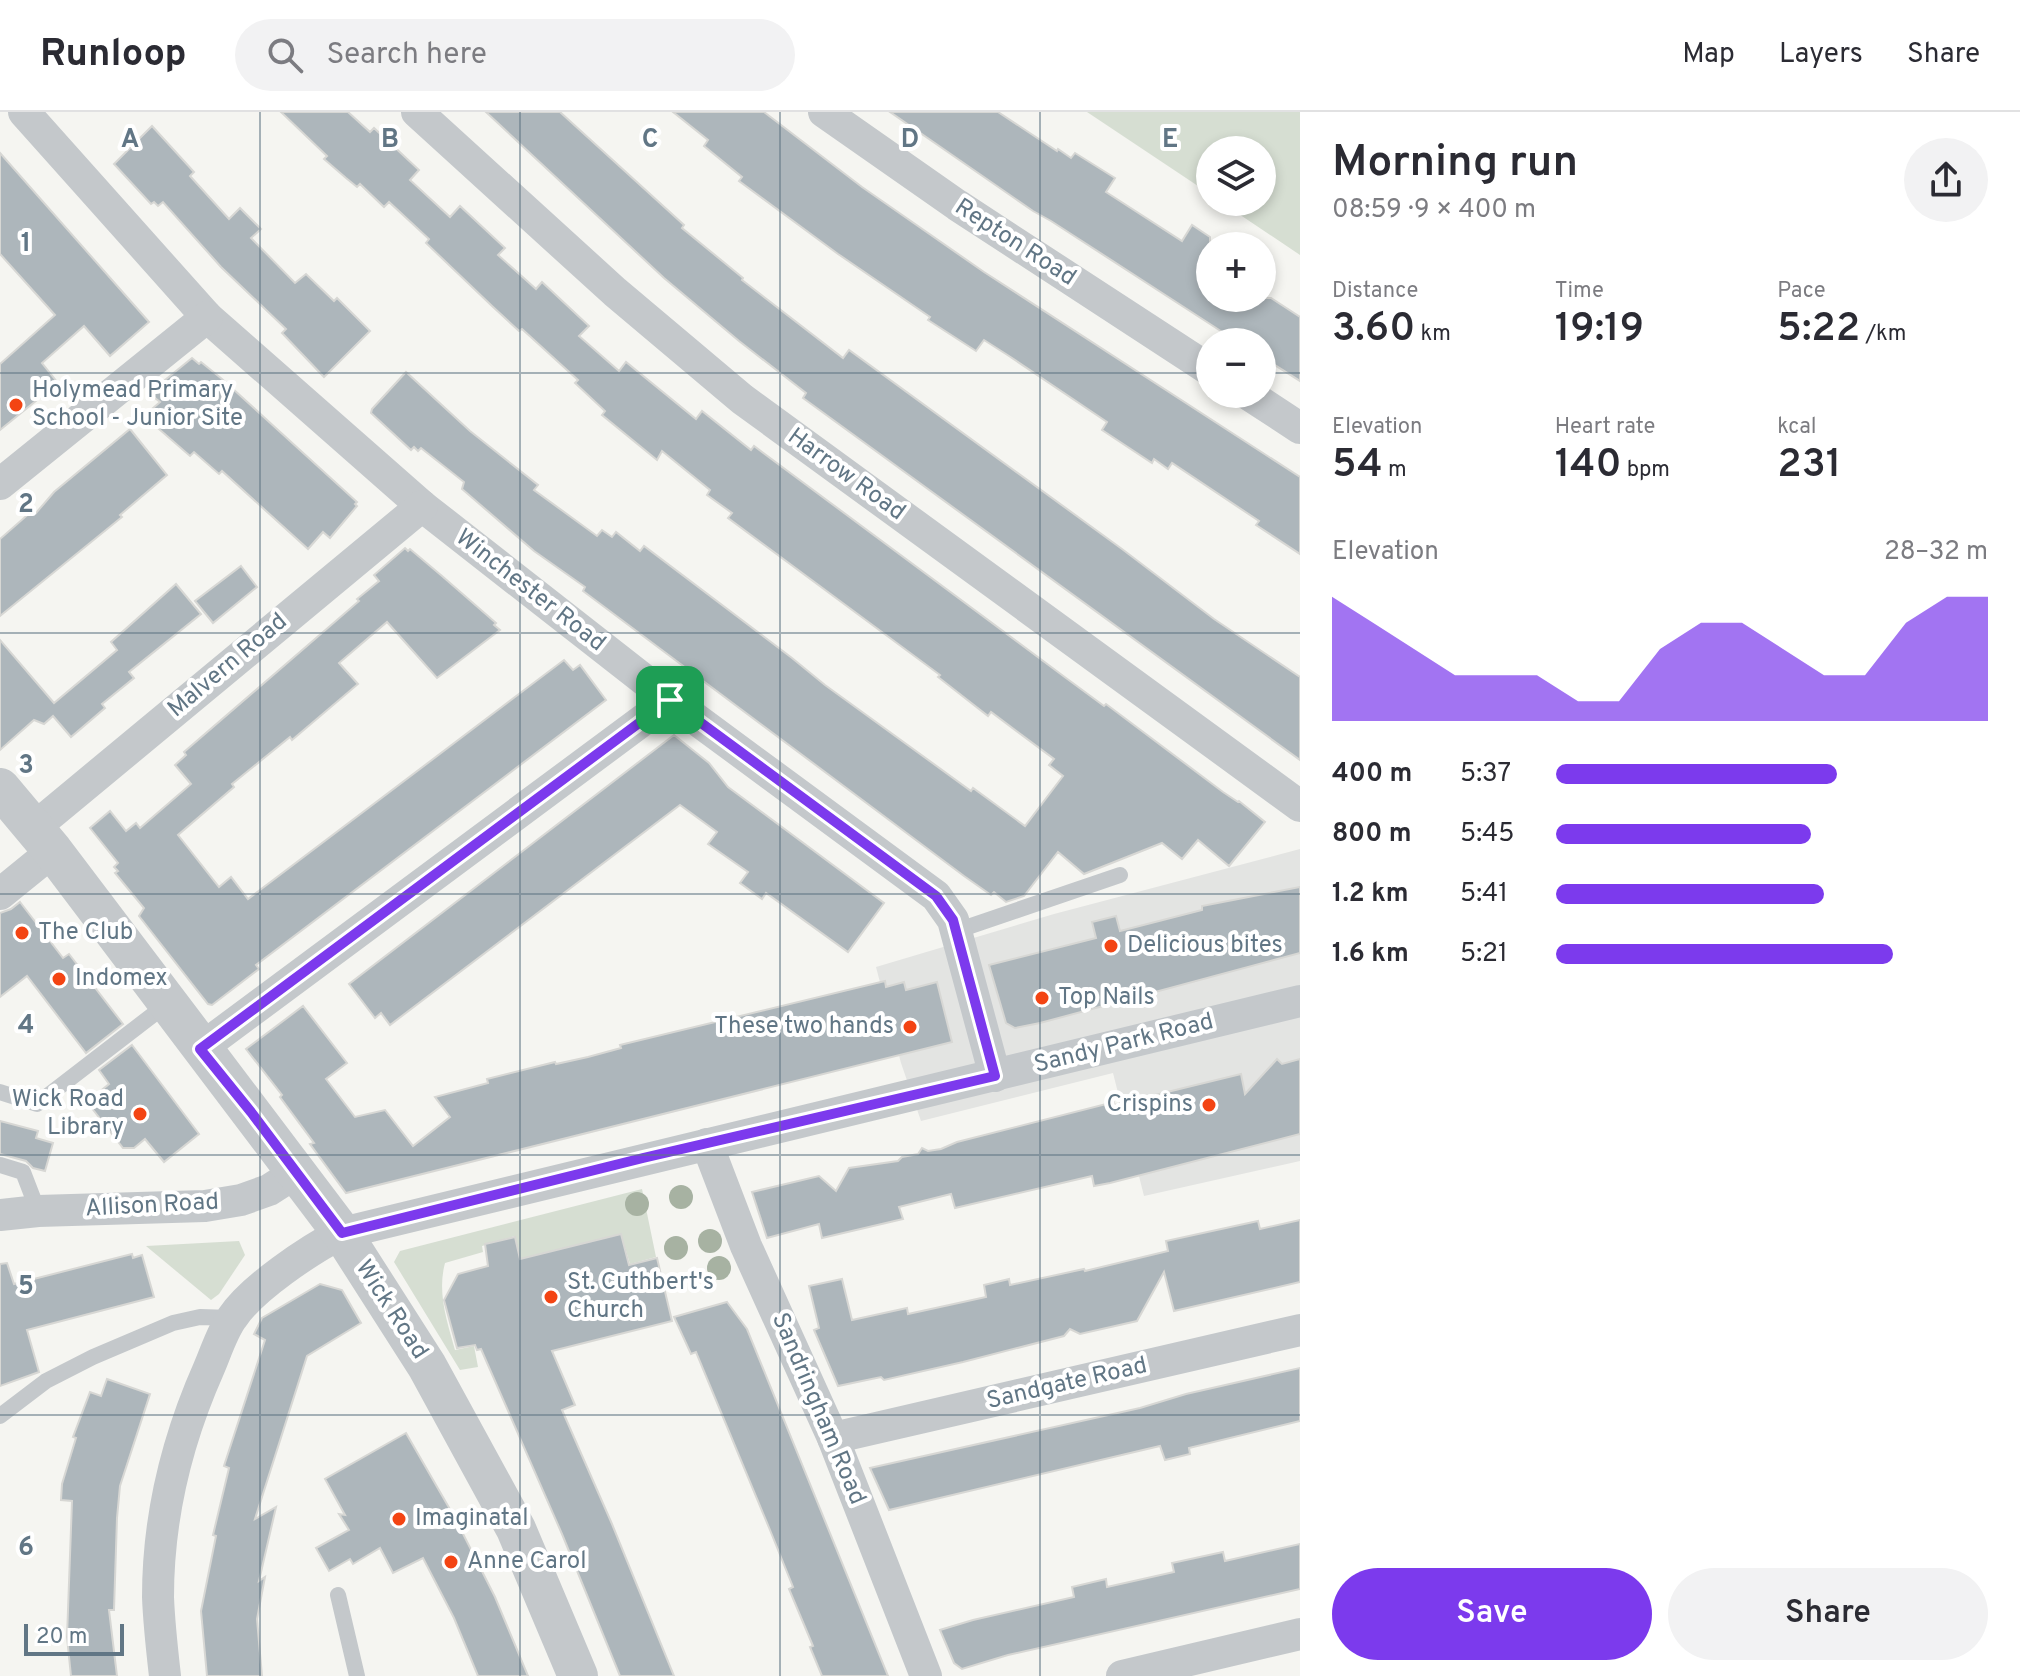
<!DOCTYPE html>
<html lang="en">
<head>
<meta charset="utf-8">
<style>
  body { margin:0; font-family:Overpass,sans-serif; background:#f2f2f3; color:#2b2b33; height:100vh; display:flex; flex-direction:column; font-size:30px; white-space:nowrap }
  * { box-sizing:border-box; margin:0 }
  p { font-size:26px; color:#7c7c81 }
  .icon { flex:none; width:44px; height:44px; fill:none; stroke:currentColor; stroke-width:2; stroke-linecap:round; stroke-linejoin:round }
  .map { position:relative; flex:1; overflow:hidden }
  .sheet { display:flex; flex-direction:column; background:#fff; width:720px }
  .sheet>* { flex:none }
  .tools { position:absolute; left:1196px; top:24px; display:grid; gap:16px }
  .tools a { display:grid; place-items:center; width:80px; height:80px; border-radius:50%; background:#fff; box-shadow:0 4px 12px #0003; font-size:40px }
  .scale { position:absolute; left:24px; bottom:20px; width:100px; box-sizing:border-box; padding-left:8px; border:4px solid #617685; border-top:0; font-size:22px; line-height:28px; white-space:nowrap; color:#617685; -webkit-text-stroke:6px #fff; paint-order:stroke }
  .pin { position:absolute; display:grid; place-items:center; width:68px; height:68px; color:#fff; margin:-34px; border-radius:16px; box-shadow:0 4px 12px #0006 }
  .round { display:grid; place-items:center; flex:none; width:84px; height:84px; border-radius:42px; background:#f2f2f3 }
  .overview { display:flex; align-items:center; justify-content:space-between; height:136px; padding:0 32px }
  h1 { font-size:44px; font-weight:600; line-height:60px }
  .figures { display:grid; grid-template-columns:repeat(3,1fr); gap:12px; height:136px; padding:8px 32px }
  .figures div { display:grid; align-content:center }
  .figures b { font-size:40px; font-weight:600 }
  .figures small { font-size:22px; font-weight:400 }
  .figures p { font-size:22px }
  .chart { height:224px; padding:16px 32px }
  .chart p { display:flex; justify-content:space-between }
  .chart svg { width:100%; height:144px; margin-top:8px; fill:#7c3aed; opacity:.7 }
  .button { display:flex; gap:16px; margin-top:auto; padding:16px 32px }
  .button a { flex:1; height:92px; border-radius:48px; background:#7c3aed; color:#fff; font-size:32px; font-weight:600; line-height:92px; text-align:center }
  .button a+a { background:#f2f2f3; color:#2b2b33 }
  ul { padding:0 32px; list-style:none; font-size:26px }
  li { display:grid; grid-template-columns:128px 96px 1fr; align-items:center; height:60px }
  li i { height:20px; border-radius:10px; background:#7c3aed }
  header { display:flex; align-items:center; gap:48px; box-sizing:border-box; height:112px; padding:0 40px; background:#fff; border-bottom:2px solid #e1e1e2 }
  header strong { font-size:38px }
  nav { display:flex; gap:44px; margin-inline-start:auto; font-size:28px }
  .search { width:560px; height:72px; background:#f2f2f3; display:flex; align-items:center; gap:20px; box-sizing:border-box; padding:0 28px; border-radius:44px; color:#7c7c81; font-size:30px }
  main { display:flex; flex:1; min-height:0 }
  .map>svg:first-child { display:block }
</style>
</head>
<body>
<header>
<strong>Runloop</strong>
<div class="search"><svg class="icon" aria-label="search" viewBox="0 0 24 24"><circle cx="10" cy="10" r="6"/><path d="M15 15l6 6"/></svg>Search here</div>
<nav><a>Map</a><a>Layers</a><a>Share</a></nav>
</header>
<main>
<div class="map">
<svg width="1300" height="1564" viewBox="0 0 1300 1564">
  <rect width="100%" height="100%" fill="#f5f5f1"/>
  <polygon fill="#e3e4e2" points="1300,737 1300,1049 1144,1084 1113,961 921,1009 901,951 876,855 1054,802"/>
  <g fill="#d6ded2">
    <polygon points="1087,0 1300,0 1300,143 1221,90 1262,90 1262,38 1210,38 1210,82"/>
    <path d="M642,1077L656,1145L630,1152L621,1122L519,1148L515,1124L482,1134L483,1140L445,1151C437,1181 447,1209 455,1238L474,1234L478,1255L460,1258L394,1150L400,1139Z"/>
    <polygon points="239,1129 245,1143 219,1182 211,1188 146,1134"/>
  </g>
  <g fill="#adb6bb" stroke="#d7d7d4" stroke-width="2">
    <polygon points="281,0 348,0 370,20 374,16 419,58 410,68 450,105 460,94 505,136 498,143 536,177 542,170 589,214 579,224 619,259 626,250 696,307 702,299 751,338 754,334 1066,566 1104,594 1106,592 1223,680 1238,690 1239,689 1265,710 1229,754 1198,728 1182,747 1162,731 1084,762 1058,740 1024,784 1006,790 994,780 991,783 964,764 583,479 585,475 534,439 462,377 464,370 421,336 418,339 414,335 411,338 371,301 372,297 406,260 470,319 538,373 534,378 597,424 602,418 612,425 616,420 640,439 644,434 792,546 825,573 971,679 973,676 1025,714 1063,664 1049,653 1054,647 991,600 988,604 938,565 940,563 728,406 732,401 707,383 710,378 662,339 657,348 602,303 605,299 575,271 578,268 522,217 519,219 492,194 426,131 429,127 389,90 384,95 360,72 357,75 346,66 324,47 327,44"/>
    <polygon points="486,0 560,0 684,113 682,116 743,166 742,168 843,246 849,238 1122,437 1214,507 1300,565 1300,648 803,286 806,281 739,229 664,166"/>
    <polygon points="673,0 764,0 862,75 984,160 1300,365 1300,442 1256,413 1259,409 1172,351 1168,357 1154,347 1152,351 1102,318 1107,310 1009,244 984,228 976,239 928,208 930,205 838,142 739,69 742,65 704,34 708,28"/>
    <polygon points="890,0 998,0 1057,39 1058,37 1071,46 1075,41 1115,66 1106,80 1182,129 1192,113 1210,125 1210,186 1271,186 1300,205 1300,269 1262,245 1262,230 1239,230 1230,225 1051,109 1033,99"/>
    <polygon points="152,14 194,60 190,64 229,107 240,96 261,117 251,126 295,171 306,162 334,189 337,186 370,219 324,265 282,221 286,217 221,155 163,90 158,94 154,90 151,92 114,52"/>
    <polygon points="0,41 149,210 110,244 84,214 42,251 58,271 0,318 0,252 55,203 0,142"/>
    <polygon points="192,246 199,252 201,250 222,267 357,390 355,392 357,394 330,426 323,420 308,437 222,359 219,362 194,340 190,344 144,304 160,290 149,281"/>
    <polygon points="130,317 167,363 120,403 122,405 0,504 0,427 33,398 36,401 54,380"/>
    <polygon points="405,436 408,439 410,437 442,464 496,511 494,513 500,518 437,566 387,510 339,551 358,572 292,628 290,625 232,672 234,675 178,723 219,775 231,765 248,787 564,548 573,558 580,553 606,588 256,853 259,857 212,893 208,892 139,804 144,796 115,761 118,759 114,755 118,751 90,716 110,699 126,719 136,711 140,716 191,672 175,653 186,643 184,640 359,489 357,487 379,469 374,463"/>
    <polygon points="241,454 257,475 213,511 195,489"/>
    <polygon points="176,472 201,502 129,560 134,566 102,592 105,596 71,625 53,604 44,612 34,608 0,638 0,528 54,591 117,538 111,530"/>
    <polygon points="674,623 709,651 728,675 884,791 848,840 766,781 762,787 740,771 748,760 708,732 717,720 680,693 390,913 381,901 375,906 349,872"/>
    <polygon points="1300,775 1300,841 1040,911 1015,916 1006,911 989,853 1096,826 1092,810 1116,804 1120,819 1202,798 1202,794"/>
    <polygon points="20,790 63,846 69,842 123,912 86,941 27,864 0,885 0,801 11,797"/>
    <polygon points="885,869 886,875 904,870 906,878 937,870 952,930 346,1081 310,1032 314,1031 280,985 282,983 246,937 303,894 347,951 326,967 355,1005 385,998 413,1034 450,1005 435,985 488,971 487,967 555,950 556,952 588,945 621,936 620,933"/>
    <polygon points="132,933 199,1022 164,1050 145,1027 134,1036 123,1036 87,990 109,972 99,958"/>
    <polygon points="1277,947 1282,952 1300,947 1300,1022 1110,1071 1094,1074 1092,1064 955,1096 951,1082 899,1095 903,1107 822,1126 819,1112 767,1126 752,1080 819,1064 836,1079 849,1056 898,1049 902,1045 918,1042 922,1036 928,1039 941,1037 957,1030 1114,990 1114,993 1241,962 1245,982"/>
    <polygon points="0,1009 38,1019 36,1026 53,1031 45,1059 33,1056 26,1049 0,1042"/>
    <polygon points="1300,1108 1300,1170 1174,1199 1164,1160 1137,1209 1080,1222 1070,1217 1064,1224 963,1250 884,1268 881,1265 838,1274 814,1218 819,1216 809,1174 842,1167 852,1208 907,1196 908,1202 986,1185 984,1173 1009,1167 1010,1173 1084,1157 1085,1159 1168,1139 1166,1129 1258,1109 1260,1117"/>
    <polygon points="621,1122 629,1153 657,1146 672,1209 552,1239 575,1293 562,1298 612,1412 674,1564 620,1564 562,1422 481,1237 477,1238 475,1233 457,1236 444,1188 458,1162 488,1154 485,1132 515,1125 520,1147"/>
    <polygon points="132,1142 133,1146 142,1143 154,1185 27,1218 39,1260 0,1274 0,1152 7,1151 14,1172"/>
    <polygon points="320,1172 342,1178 361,1211 307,1244 255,1407 276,1395 259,1469 265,1465 257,1507 262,1564 207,1564 201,1499 216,1424 213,1423 229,1356 224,1354 265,1228 254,1222 262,1206"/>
    <polygon points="727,1190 747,1217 888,1564 822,1564 810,1535 813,1534 789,1477 793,1475 770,1418 696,1240 691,1242 674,1205"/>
    <polygon points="1300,1256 1300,1309 1189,1336 1190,1342 1165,1348 1160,1334 889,1398 870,1356 1140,1296 1186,1282"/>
    <polygon points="107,1267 150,1282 120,1374 117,1406 114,1498 109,1498 117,1564 71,1564 67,1525 72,1389 61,1388 62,1372 76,1326 73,1325 90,1280 101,1284"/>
    <polygon points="406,1321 455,1406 495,1485 528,1564 478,1564 454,1506 423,1446 393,1461 380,1436 353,1452 350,1447 329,1459 316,1436 349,1418 339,1402 345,1403 325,1367"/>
    <polygon points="1300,1432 1300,1477 1008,1543 962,1557 954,1551 940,1518 973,1508 1074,1485 1072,1475 1106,1467 1107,1475 1174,1460 1172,1451 1223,1440 1225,1449"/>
  </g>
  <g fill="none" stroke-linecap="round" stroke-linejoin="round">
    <g stroke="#c4c8cb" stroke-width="16">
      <polyline points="956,819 1120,763"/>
      <polyline points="0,980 37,992 167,892"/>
      <polyline points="0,1053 23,1060 38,1099"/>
      <polyline points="0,1304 46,1269 93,1245 173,1211 200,1205 231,1206"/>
      <polyline points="338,1483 357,1564"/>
    </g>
    <g stroke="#c4c8cb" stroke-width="32">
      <polyline points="24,0 207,205 422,394 670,588 936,784 953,808 995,964"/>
      <polyline points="417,0 615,180 742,287 1300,694"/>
      <polyline points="824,0 957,93 1210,258"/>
      <polyline points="1248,282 1300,316"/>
      <polyline points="0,372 207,205"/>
      <polyline points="35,715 422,394"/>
      <polyline points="0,782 53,739"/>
      <polyline points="200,937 670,588"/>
      <polyline points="707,1032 746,1134 833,1326 926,1564"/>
      <polyline points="0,1103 38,1099 205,1094 241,1088 269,1078 297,1060"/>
      <polyline points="833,1326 1300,1218"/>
      <path d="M165,1564C162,1538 159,1511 158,1485C158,1405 177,1328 209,1256C216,1240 222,1220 232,1206C252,1176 309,1138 342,1121L1300,889"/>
      <polyline points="1122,1564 1300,1522"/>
    </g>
    <polyline stroke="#c4c8cb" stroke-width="40" points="0,676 53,739 342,1121 427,1254 516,1417 578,1564"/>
  </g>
  <g fill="#a7b2a2">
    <circle cx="681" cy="1085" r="12"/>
    <circle cx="637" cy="1092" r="12"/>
    <circle cx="710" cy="1129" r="12"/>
    <circle cx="676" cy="1136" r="12"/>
    <circle cx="719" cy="1156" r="12"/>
  </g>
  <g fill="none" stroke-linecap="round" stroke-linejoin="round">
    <g stroke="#fff" stroke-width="16">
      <polygon id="route" points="670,588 936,784 953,808 995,964 643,1046 342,1121 251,1000 200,937"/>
    </g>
    <use href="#route" stroke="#7c3aed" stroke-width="10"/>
  </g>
  <path fill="none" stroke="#617685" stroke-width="2" stroke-opacity="0.55" d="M260,0V1564M520,0V1564M780,0V1564M1040,0V1564M0,261H1210M1262,261H1300M0,521H1300M0,782H1300M0,1043H1300M0,1303H1300"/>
  <g fill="#f34413" stroke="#fff" stroke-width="3">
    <circle cx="16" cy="293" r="8"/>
    <circle cx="22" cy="821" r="8"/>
    <circle cx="1111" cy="834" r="8"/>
    <circle cx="59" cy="867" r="8"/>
    <circle cx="1042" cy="886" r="8"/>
    <circle cx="910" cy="915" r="8"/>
    <circle cx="1209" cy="993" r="8"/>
    <circle cx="140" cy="1002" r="8"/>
    <circle cx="551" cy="1185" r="8"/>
    <circle cx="399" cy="1407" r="8"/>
    <circle cx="451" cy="1450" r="8"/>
  </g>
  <g text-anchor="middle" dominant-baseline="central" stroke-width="8" stroke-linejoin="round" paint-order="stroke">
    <g font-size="24" fill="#617685" stroke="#fff">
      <text transform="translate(1015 131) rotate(33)">Repton Road</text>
      <text transform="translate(846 363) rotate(36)">Harrow Road</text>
      <text transform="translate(530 479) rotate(38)">Winchester Road</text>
      <text transform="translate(228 554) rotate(-40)">Malvern Road</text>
      <text transform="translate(1124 932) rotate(-14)">Sandy Park Road</text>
      <text transform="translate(152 1094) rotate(-3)">Allison Road</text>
      <text transform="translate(391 1198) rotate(57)">Wick Road</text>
      <text transform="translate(1067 1272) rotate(-13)">Sandgate Road</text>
      <text transform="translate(818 1297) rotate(67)">Sandringham Road</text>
    </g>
    <g font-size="24" fill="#617685" stroke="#fff" text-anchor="start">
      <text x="32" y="279">Holymead Primary<tspan x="32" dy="28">School - Junior Site</tspan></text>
      <text x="38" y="821">The Club</text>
      <text x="1127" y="834">Delicious bites</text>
      <text x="75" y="867">Indomex</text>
      <text x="1058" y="886">Top Nails</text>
      <text x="894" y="915" text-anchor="end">These two hands</text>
      <text x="124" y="988" text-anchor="end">Wick Road<tspan x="124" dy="28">Library</tspan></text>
      <text x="1193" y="993" text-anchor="end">Crispins</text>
      <text x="567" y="1171">St. Cuthbert's<tspan x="567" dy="28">Church</tspan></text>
      <text x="415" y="1407">Imaginatal</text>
      <text x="467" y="1450">Anne Carol</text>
    </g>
  </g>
  <g font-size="26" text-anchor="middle" font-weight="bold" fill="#617685" stroke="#fff" stroke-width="8" stroke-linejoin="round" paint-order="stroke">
    <text x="130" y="35">A</text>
    <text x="390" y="35">B</text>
    <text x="650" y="35">C</text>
    <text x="910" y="35">D</text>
    <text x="1170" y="35">E</text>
    <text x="26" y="139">1</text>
    <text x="26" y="400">2</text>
    <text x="26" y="661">3</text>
    <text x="26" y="921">4</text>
    <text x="26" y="1182">5</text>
    <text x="26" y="1443">6</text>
  </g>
</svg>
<div class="tools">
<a><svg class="icon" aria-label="layers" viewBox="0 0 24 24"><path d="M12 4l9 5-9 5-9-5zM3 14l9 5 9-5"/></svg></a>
<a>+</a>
<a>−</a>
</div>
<div class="scale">20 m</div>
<div class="pin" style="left:670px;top:588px;background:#1e9e55"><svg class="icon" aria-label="arrive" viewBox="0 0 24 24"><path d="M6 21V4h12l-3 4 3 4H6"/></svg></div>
</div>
<section class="sheet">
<div class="overview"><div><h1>Morning run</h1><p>08:59 · 9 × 400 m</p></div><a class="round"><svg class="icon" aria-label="share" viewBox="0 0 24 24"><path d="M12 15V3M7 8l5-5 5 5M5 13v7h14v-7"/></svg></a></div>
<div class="figures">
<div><p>Distance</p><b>3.60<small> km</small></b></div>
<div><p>Time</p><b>19:19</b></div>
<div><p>Pace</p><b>5:22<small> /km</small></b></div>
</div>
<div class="figures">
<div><p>Elevation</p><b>54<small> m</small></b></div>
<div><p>Heart rate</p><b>140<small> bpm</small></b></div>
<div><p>kcal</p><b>231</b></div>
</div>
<div class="chart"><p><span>Elevation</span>28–32 m</p>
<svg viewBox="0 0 160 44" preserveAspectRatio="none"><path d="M0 44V6L10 14L20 22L30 30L40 30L50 30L60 38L70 38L80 22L90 14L100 14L110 22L120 30L130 30L140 14L150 6L160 6V44z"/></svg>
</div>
<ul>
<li><b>400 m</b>5:37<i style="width:65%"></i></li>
<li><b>800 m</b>5:45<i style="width:59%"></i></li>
<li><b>1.2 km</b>5:41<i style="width:62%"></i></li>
<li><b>1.6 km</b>5:21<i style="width:78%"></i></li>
</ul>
<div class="button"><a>Save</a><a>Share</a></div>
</section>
</main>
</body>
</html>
